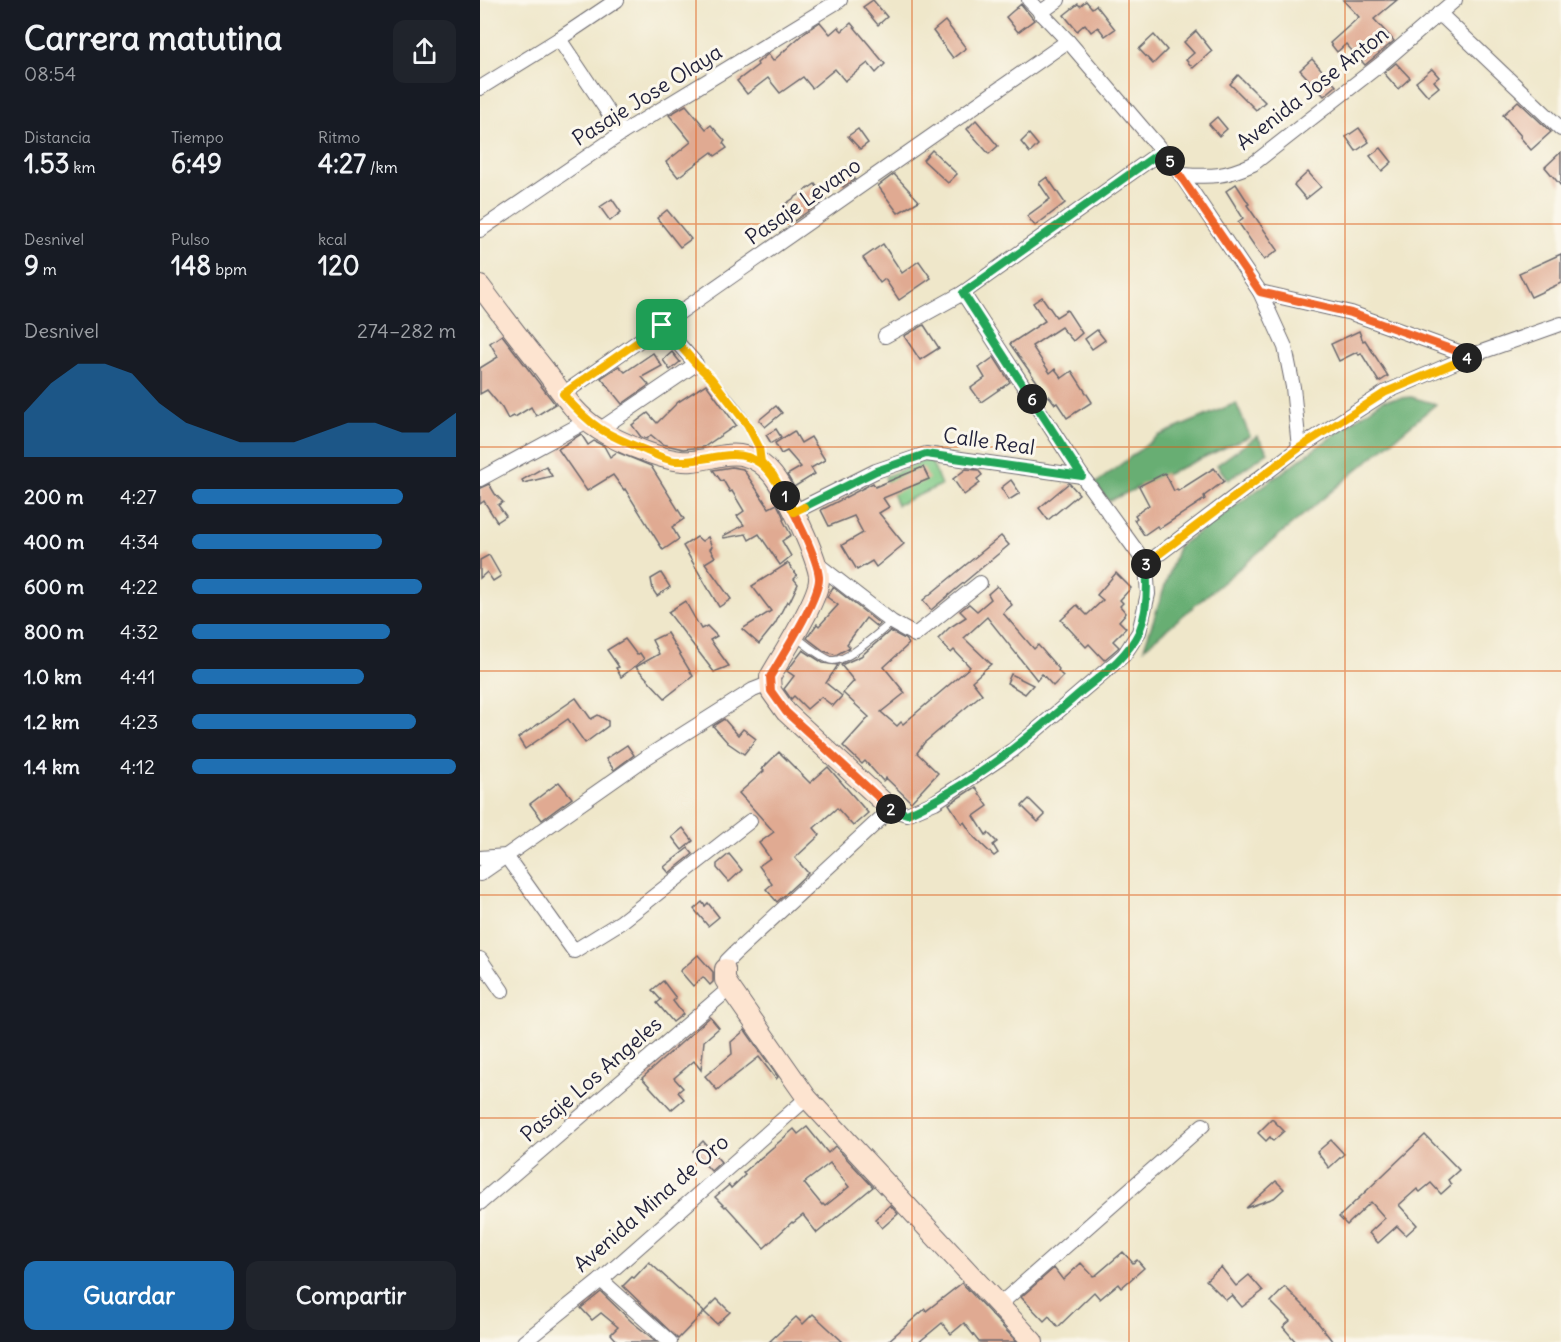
<!DOCTYPE html>
<html lang="es">
<head>
<meta charset="utf-8">
<style>
  body { margin:0; font-family:Delius,sans-serif; background:#20242c; color:#f1f3f6; height:100vh; display:flex; flex-direction:column; font-size:22px; white-space:nowrap }
  * { box-sizing:border-box; margin:0 }
  p { font-size:20px; color:#9ea1a6 }
  .icon { flex:none; width:33px; height:33px; fill:none; stroke:currentColor; stroke-width:2; stroke-linecap:round; stroke-linejoin:round }
  .map { position:relative; flex:1; overflow:hidden }
  .drawer { display:flex; flex-direction:column; background:#171b24; width:480px }
  .drawer>* { flex:none }
  .pin { position:absolute; display:grid; place-items:center; width:51px; height:51px; color:#fff; margin:-26px; border-radius:12px; box-shadow:0 3px 9px #0006 }
  .km { position:absolute; width:30px; height:30px; margin:-15px; border-radius:50%; background:#222; color:#fff; font-size:16px; line-height:30px; text-align:center }
  .round { display:grid; place-items:center; flex:none; width:63px; height:63px; border-radius:12px; background:#20242c }
  .head { display:flex; align-items:center; justify-content:space-between; height:102px; padding:0 24px }
  h1 { font-size:33px; font-weight:800; line-height:45px }
  .metrics { display:grid; grid-template-columns:repeat(3,1fr); gap:9px; height:102px; padding:6px 24px }
  .metrics div { display:grid; align-content:center }
  .metrics b { font-size:26px; font-weight:800 }
  .metrics small { font-size:16px; font-weight:400 }
  .metrics p { font-size:16px }
  .chart { height:168px; padding:12px 24px }
  .chart p { display:flex; justify-content:space-between }
  .chart svg { width:100%; height:108px; margin-top:6px; fill:#1f6fb2; opacity:.7 }
  .cta { display:flex; gap:12px; margin-top:auto; padding:12px 24px }
  .cta a { flex:1; height:69px; border-radius:12px; background:#1f6fb2; color:#fff; font-size:24px; font-weight:800; line-height:69px; text-align:center }
  .cta a+a { background:#20242c; color:#f1f3f6 }
  ul { padding:0 24px; list-style:none; font-size:20px }
  li { display:grid; grid-template-columns:96px 72px 1fr; align-items:center; height:45px }
  li i { height:15px; border-radius:8px; background:#1f6fb2 }
  main { display:flex; flex:1; min-height:0 }
  .map>svg:first-child { display:block }
</style>
</head>
<body>
<main>
<section class="drawer">
<div class="head"><div><h1>Carrera matutina</h1><p>08:54</p></div><a class="round"><svg class="icon" aria-label="share" viewBox="0 0 24 24"><path d="M12 15V3M7 8l5-5 5 5M5 13v7h14v-7"/></svg></a></div>
<div class="metrics">
<div><p>Distancia</p><b>1.53<small> km</small></b></div>
<div><p>Tiempo</p><b>6:49</b></div>
<div><p>Ritmo</p><b>4:27<small> /km</small></b></div>
</div>
<div class="metrics">
<div><p>Desnivel</p><b>9<small> m</small></b></div>
<div><p>Pulso</p><b>148<small> bpm</small></b></div>
<div><p>kcal</p><b>120</b></div>
</div>
<div class="chart"><p><span>Desnivel</span>274–282 m</p>
<svg viewBox="0 0 160 44" preserveAspectRatio="none"><path d="M0 44V26L10 14L20 6L30 6L40 10L50 22L60 30L70 34L80 38L90 38L100 38L110 34L120 30L130 30L140 34L150 34L160 26V44z"/></svg>
</div>
<ul>
<li><b>200 m</b>4:27<i style="width:80%"></i></li>
<li><b>400 m</b>4:34<i style="width:72%"></i></li>
<li><b>600 m</b>4:22<i style="width:87%"></i></li>
<li><b>800 m</b>4:32<i style="width:75%"></i></li>
<li><b>1.0 km</b>4:41<i style="width:65%"></i></li>
<li><b>1.2 km</b>4:23<i style="width:85%"></i></li>
<li><b>1.4 km</b>4:12<i style="width:100%"></i></li>
</ul>
<div class="cta"><a>Guardar</a><a>Compartir</a></div>
</section>
<div class="map">
<svg width="1081" height="1342" viewBox="0 0 1081 1342">
  <rect width="100%" height="100%" fill="#fbf7ec"/>
  <filter id="ink" filterUnits="userSpaceOnUse"><feTurbulence type="fractalNoise" baseFrequency=".0167" numOctaves="2"/><feDisplacementMap in="SourceGraphic" scale="12" xChannelSelector="R" yChannelSelector="G"/><feConvolveMatrix kernelMatrix="1 2 1 2 8 2 1 2 1" color-interpolation-filters="sRGB"/></filter>
  <filter id="wash" filterUnits="userSpaceOnUse"><feTurbulence type="fractalNoise" baseFrequency=".008" numOctaves="4" result="noise"/><feDisplacementMap in="SourceGraphic" scale="24" xChannelSelector="R" yChannelSelector="G"/><feGaussianBlur stdDeviation="1.35" result="paint"/><feColorMatrix in="noise" values="0 0 0 0 0 0 0 0 0 0 0 0 0 0 0 0 0 1.4 0 .05"/><feComposite in="paint" operator="in"/></filter>
  <g filter="url(#wash)">
    <rect width="100%" height="100%" fill="#efe7ca"/>
    <polygon fill="#80ca86" stroke="#517660" stroke-width="1.5" points="450,458 461,485 417,505 405,477"/>
    <g fill="#68ae73" stroke="#456857" stroke-width="1.5">
      <polygon points="931,397 956,404 664,648 698,547 903,400"/>
      <polygon points="756,403 770,436 629,501 615,484 678,436"/>
      <polygon points="777,436 788,452 748,480 737,465"/>
    </g>
    <g id="blocks">
      <g fill="#e0aa92" fill-rule="evenodd">
        <polygon points="393,0 407,17 398,25 383,7"/>
        <polygon points="863,0 917,0 894,19 914,41 885,65 866,44 857,52 850,43 879,17"/>
        <polygon points="606,1 612,8 616,5 635,29 625,36 618,27 611,32 605,24 597,31 584,15 598,4 600,6"/>
        <polygon points="541,4 554,20 538,32 526,17"/>
        <polygon points="465,21 486,48 473,58 453,31"/>
        <polygon points="340,22 350,34 358,27 362,31 371,23 405,64 396,73 388,63 365,81 355,69 332,88 323,77 300,93 288,78 267,94 257,81 278,65 277,63 288,54 293,61 325,32"/>
        <polygon points="716,31 732,51 713,68 706,60 714,53 704,42"/>
        <polygon points="674,35 687,50 673,64 659,49"/>
        <polygon points="832,59 856,86 844,96 820,70"/>
        <polygon points="916,63 930,78 918,89 904,73"/>
        <polygon points="952,69 959,77 954,81 959,87 948,96 936,82"/>
        <polygon points="758,75 785,102 776,110 750,84"/>
        <polygon points="1038,101 1071,132 1051,150 1040,137 1041,136 1023,115"/>
        <polygon points="206,105 226,129 231,125 245,141 243,143 247,148 235,156 232,152 198,177 186,162 211,142 189,115"/>
        <polygon points="737,117 747,129 739,136 729,124"/>
        <polygon points="496,120 518,146 509,154 487,129"/>
        <polygon points="879,128 889,142 876,151 866,137"/>
        <polygon points="378,129 388,143 380,149 368,136"/>
        <polygon points="549,134 558,145 550,153 541,142"/>
        <polygon points="901,148 912,162 902,171 890,156"/>
        <polygon points="452,150 477,174 468,183 443,160"/>
        <polygon points="1081,152 1081,186 1065,167"/>
        <polygon points="367,167 375,179 363,187 355,174"/>
        <polygon points="828,172 841,187 826,199 814,185"/>
        <polygon points="414,174 439,201 418,213 398,186"/>
        <polygon points="567,177 585,203 555,226 547,216 570,199 559,183"/>
        <polygon points="335,184 346,199 314,221 304,205"/>
        <polygon points="756,184 769,204 767,205 798,250 784,260 758,222 763,218 746,191"/>
        <polygon points="132,199 141,212 130,221 120,207"/>
        <polygon points="187,210 211,239 200,247 177,218"/>
        <polygon points="403,244 422,273 439,261 451,278 419,300 405,279 400,283 383,258"/>
        <polygon points="1081,254 1081,283 1051,297 1039,273"/>
        <polygon points="562,297 576,317 587,310 602,333 593,341 581,327 552,346 570,373 575,369 582,378 592,371 612,402 587,418 577,403 575,404 569,396 568,397 530,344 565,321 553,303"/>
        <polygon points="444,325 459,348 440,360 424,336"/>
        <polygon points="617,330 625,340 612,349 605,339"/>
        <polygon points="879,331 883,341 885,340 908,376 899,382 881,353 879,355 877,352 859,361 851,344"/>
        <polygon points="22,335 75,404 56,416 51,407 35,417 34,416 28,419 22,408 7,390 0,394 0,368 18,357 10,343"/>
        <polygon points="192,352 200,362 190,370 183,360"/>
        <polygon points="173,353 182,366 162,377 169,385 142,404 121,378 139,366 145,372"/>
        <polygon points="514,357 530,382 501,402 491,388 505,378 499,368"/>
        <polygon points="226,384 256,425 224,447 203,449 182,444 171,435 167,439 161,437 152,425 168,413 177,423 198,402"/>
        <polygon points="296,406 302,413 285,427 279,420"/>
        <polygon points="296,429 301,437 291,443 286,435"/>
        <polygon points="314,431 321,443 331,437 345,460 331,468 335,474 314,487 307,475 321,467 307,451 301,454 295,443"/>
        <polygon points="101,434 108,445 114,441 124,446 130,457 137,452 171,466 204,519 192,527 199,539 183,550 145,489 144,490 133,475 107,491 78,449"/>
        <polygon points="66,466 72,476 43,483 42,480"/>
        <polygon points="252,467 263,469 289,508 297,504 302,514 304,519 303,520 311,535 302,541 311,556 300,565 279,534 269,540 266,534 244,538 243,536 264,525 257,516 264,511 252,491 250,492 243,480 241,481 233,470"/>
        <polygon points="443,467 449,479 403,498 409,507 399,513 424,544 396,567 392,561 377,570 362,545 383,533 374,516 349,526 341,510 393,483 395,487"/>
        <polygon points="734,468 744,481 724,496 725,499 679,529 677,526 664,535 654,520 657,518 655,515 669,505 659,486 685,473 694,491 697,489 698,491"/>
        <polygon points="486,469 498,470 502,475 497,479 500,483 484,495 473,479"/>
        <polygon points="531,480 540,493 529,500 521,488"/>
        <polygon points="589,483 599,494 568,520 559,508"/>
        <polygon points="9,484 15,494 23,502 18,505 26,516 17,522 4,501 0,504 0,488"/>
        <polygon points="521,536 529,545 451,610 443,600"/>
        <polygon points="217,537 222,541 228,537 232,547 230,549 235,557 225,563 251,599 239,607 203,546"/>
        <polygon points="9,555 21,576 13,581 7,572 0,578 0,560"/>
        <polygon points="308,563 317,576 314,579 318,584 309,603 307,601 295,624 279,644 262,629 291,611 272,586"/>
        <polygon points="181,573 190,587 177,596 173,590 171,579"/>
        <polygon points="636,573 651,588 640,600 643,603 640,606 646,613 639,621 646,628 633,641 639,647 637,649 624,660 609,644 606,647 581,620 597,605 607,615 623,600 617,595"/>
        <polygon points="517,586 532,605 523,613 554,649 558,645 579,669 578,671 583,676 573,686 562,674 557,680 507,617 484,638 511,664 492,681 502,694 444,743 437,753 458,773 431,802 406,778 403,781 385,761 382,764 363,746 389,717 363,693 374,681 361,665 381,656 410,631 425,639 429,644 404,667 425,693 401,712 417,726 421,722 423,724 490,667 474,650 471,653 458,639 469,628 486,617 480,611 489,604 497,611 511,599 508,594"/>
        <polygon points="353,587 400,624 397,627 386,618 367,644 370,647 356,655 344,651 327,638 337,624 339,626 358,605 347,597"/>
        <polygon points="205,601 221,629 227,626 237,636 230,640 249,666 234,672 188,612"/>
        <polygon points="187,633 213,676 185,698 156,667 179,654 172,640"/>
        <polygon points="145,639 157,655 160,653 164,659 141,677 136,668 139,667 127,650"/>
        <polygon points="323,650 343,663 358,665 346,683 362,696 353,706 341,697 327,709 314,696 311,699 304,689 314,676 307,671"/>
        <polygon points="531,674 553,685 545,694 527,683"/>
        <polygon points="96,698 111,719 118,715 128,721 128,726 105,743 88,719 45,749 38,738"/>
        <polygon points="244,719 258,735 263,729 276,739 264,754 248,743 233,726"/>
        <polygon points="147,745 154,755 134,770 126,759"/>
        <polygon points="299,752 330,783 348,767 388,813 373,826 357,808 334,828 340,835 315,858 328,873 297,902 286,889 292,884 279,866 290,858 279,843 294,832 259,793 284,771 282,769"/>
        <polygon points="79,782 92,798 62,820 50,804"/>
        <polygon points="495,787 508,806 494,816 506,835 508,833 517,842 513,845 518,853 514,856 494,837 484,822 482,824 469,804"/>
        <polygon points="549,799 565,815 558,822 542,806"/>
        <polygon points="203,828 213,841 202,850 192,837"/>
        <polygon points="208,848 213,854 189,873 184,867"/>
        <polygon points="249,854 262,870 249,882 237,868 237,864"/>
        <polygon points="222,902 225,906 228,903 239,917 228,926 214,909"/>
        <polygon points="218,955 233,972 233,982 230,985 223,977 213,986 200,971"/>
        <polygon points="183,981 196,998 193,1001 203,1014 193,1022 177,1003 181,1000 172,990"/>
        <polygon points="230,1017 239,1028 224,1041 221,1070 214,1061 194,1078 203,1088 198,1092 204,1099 191,1110 162,1078"/>
        <polygon points="265,1030 298,1077 296,1079 279,1057 237,1090 225,1076 252,1054 251,1042"/>
        <polygon points="792,1119 804,1131 793,1141 790,1137 786,1141 778,1133"/>
        <path d="M327,1127L348,1153L355,1146L393,1187L337,1233L323,1215L313,1223L312,1222L284,1248L246,1206L245,1207L235,1197L249,1185L251,1188L265,1175L263,1173L314,1129L318,1134ZM350,1163L369,1187L345,1206L343,1204L342,1205L324,1183Z"/>
        <polygon points="945,1135 979,1170 968,1180 971,1185 961,1194 951,1183 940,1192 937,1189 919,1205 937,1225 926,1235 917,1226 898,1243 889,1233 905,1218 891,1202 867,1225 859,1217"/>
        <polygon points="851,1140 864,1154 849,1168 837,1152"/>
        <polygon points="223,1141 241,1162 231,1171 213,1151"/>
        <polygon points="796,1181 804,1189 794,1198 766,1208"/>
        <polygon points="410,1205 418,1214 402,1228 395,1219"/>
        <polygon points="643,1252 653,1263 657,1260 664,1268 641,1288 638,1284 620,1299 614,1292 578,1327 569,1316 564,1321 541,1297 574,1268 583,1280 601,1263 613,1276 616,1275"/>
        <polygon points="169,1262 224,1312 198,1339 143,1286 152,1277 154,1278"/>
        <polygon points="741,1267 756,1286 769,1275 783,1291 762,1307 752,1295 746,1300 726,1280"/>
        <polygon points="482,1283 537,1342 499,1342 484,1323 471,1334 462,1323 439,1342 407,1342 445,1309 446,1311"/>
        <polygon points="805,1287 828,1310 853,1342 816,1342 803,1327 810,1321 791,1302"/>
        <polygon points="121,1292 152,1322 177,1342 138,1342 131,1334 138,1327 121,1313 112,1320 101,1308"/>
        <polygon points="237,1299 250,1312 237,1324 224,1312"/>
        <polygon points="333,1314 363,1342 289,1342 316,1317 323,1324"/>
      </g>
    </g>
  </g>
  <g filter="url(#ink)">
    <use href="#blocks" fill-opacity="0" stroke="#6a676d" stroke-width="1.5"/>
    <g fill="none" stroke-linecap="round" stroke-linejoin="round">
      <g stroke="#6a676d" stroke-width="9">
        <g id="lane">
          <path d="M216,364C242,389 275,422 280,460"/>
          <path d="M315,636C324,643 339,656 350,660C365,665 400,631 412,622"/>
        </g>
      </g>
      <g stroke="#6a676d" stroke-width="16">
        <g id="street">
          <polyline points="549,0 588,41 682,151 701,175 780,292 805,347 813,387 819,448"/>
          <polyline points="560,13 578,0"/>
          <polyline points="959,13 1081,129"/>
          <polyline points="79,39 142,133"/>
          <polyline points="0,88 79,39 137,0"/>
          <path d="M701,175C732,177 745,177 773,164L902,63L975,0"/>
          <polyline points="0,230 142,133 360,0"/>
          <polyline points="780,292 871,313 990,356"/>
          <polyline points="405,336 483,293 682,151"/>
          <polyline points="83,394 588,41"/>
          <polyline points="119,430 216,364 182,325"/>
          <polyline points="0,479 107,421"/>
          <polyline points="314,512 396,471 446,454 602,476"/>
          <polyline points="336,563 412,622 435,635 500,583"/>
          <polyline points="666,564 819,448 906,392 990,356 1081,324"/>
          <polyline points="0,858 26,856 167,757 273,690 291,683"/>
          <polyline points="0,874 26,856 94,951 141,922 270,821"/>
          <polyline points="0,959 22,991"/>
          <polyline points="245,969 247,961 255,953 411,809 427,814 455,802 533,750 644,655 659,632 668,594 666,564 602,476 483,293"/>
          <polyline points="0,1203 250,988"/>
          <polyline points="121,1280 190,1342"/>
          <polyline points="519,1305 723,1125"/>
          <polyline points="44,1342 121,1280 327,1098"/>
        </g>
      </g>
      <g stroke="#6a676d" stroke-width="22">
        <g id="secondary">
          <path d="M0,286C21,314 42,342 64,369C80,390 95,415 118,429C138,442 189,464 212,461C229,460 248,451 265,456C277,459 284,465 291,473C304,487 341,563 339,580C338,601 301,657 290,677L291,691L306,712L411,809"/>
          <polyline points="245,969 245,980 250,988 327,1098 553,1342"/>
        </g>
      </g>
      <use href="#lane" stroke="#fff" stroke-width="7"/>
      <use href="#street" stroke="#fff" stroke-width="14"/>
      <use href="#secondary" stroke="#fde4d0" stroke-width="20"/>
    </g>
  </g>
  <g fill="none" stroke-linecap="round" stroke-linejoin="round" filter="url(#ink)">
    <g stroke="#fff" stroke-width="12">
      <path id="split-1" d="M182,325L83,394C111,427 125,434 165,450C174,454 185,460 195,461C211,462 225,458 241,456C276,450 289,468 305,496"/>
    </g>
    <g stroke="#fff" stroke-width="12">
      <path id="split-2" d="M305,496C315,514 337,557 339,577C341,596 301,658 290,677L291,691L306,712L411,809"/>
    </g>
    <g stroke="#fff" stroke-width="12">
      <path id="split-3" d="M411,809L427,814C493,785 548,738 602,691C623,674 647,657 659,632C668,611 668,587 666,564"/>
    </g>
    <g stroke="#fff" stroke-width="12">
      <polyline id="split-4" points="666,564 819,448 906,392 987,358"/>
    </g>
    <g stroke="#fff" stroke-width="12">
      <polyline id="split-5" points="690,161 780,292 871,313 990,356 987,358"/>
    </g>
    <g stroke="#fff" stroke-width="12">
      <polyline id="split-6" points="552,399 483,293 682,151 690,161"/>
    </g>
    <g stroke="#fff" stroke-width="12">
      <polyline id="split-7" points="324,507 396,471 446,454 602,476 552,399"/>
    </g>
    <g stroke="#fff" stroke-width="12">
      <polyline id="split-8" points="182,325 216,364 231,378 267,424 279,447 281,462 293,475 314,512 324,507"/>
    </g>
    <use href="#split-1" stroke="#f5b400" stroke-width="8"/>
    <use href="#split-2" stroke="#f0652b" stroke-width="8"/>
    <use href="#split-3" stroke="#22a559" stroke-width="8"/>
    <use href="#split-4" stroke="#f5b400" stroke-width="8"/>
    <use href="#split-5" stroke="#f0652b" stroke-width="8"/>
    <use href="#split-6" stroke="#22a559" stroke-width="8"/>
    <use href="#split-7" stroke="#22a559" stroke-width="8"/>
    <use href="#split-8" stroke="#f5b400" stroke-width="8"/>
  </g>
  <path fill="none" stroke="#de560e" stroke-width="1.5" stroke-opacity="0.55" d="M216,0V1342M432,0V1342M649,0V1342M865,0V1342M0,224H1081M0,447H1081M0,671H1081M0,895H1081M0,1118H1081"/>
  <g text-anchor="middle" dominant-baseline="central" stroke-width="6" stroke-linejoin="round" paint-order="stroke">
    <g font-size="21" fill="#22223b" stroke="#fbf7ec">
      <text transform="translate(832 88) rotate(-38)">Avenida Jose Anton</text>
      <text transform="translate(167 95) rotate(-32)">Pasaje Jose Olaya</text>
      <text transform="translate(323 201) rotate(-35)">Pasaje Levano</text>
      <text transform="translate(509 441) rotate(8)">Calle Real</text>
      <text transform="translate(111 1079) rotate(-41)">Pasaje Los Angeles</text>
      <text transform="translate(171 1203) rotate(-41)">Avenida Mina de Oro</text>
    </g>
  </g>
</svg>
<div class="pin" style="left:182px;top:325px;background:#1e9e55"><svg class="icon" aria-label="arrive" viewBox="0 0 24 24"><path d="M6 21V4h12l-3 4 3 4H6"/></svg></div>
<b class="km" style="left:305px;top:496px">1</b>
<b class="km" style="left:411px;top:809px">2</b>
<b class="km" style="left:666px;top:564px">3</b>
<b class="km" style="left:987px;top:358px">4</b>
<b class="km" style="left:690px;top:161px">5</b>
<b class="km" style="left:552px;top:399px">6</b>
</div>
</main>
</body>
</html>
